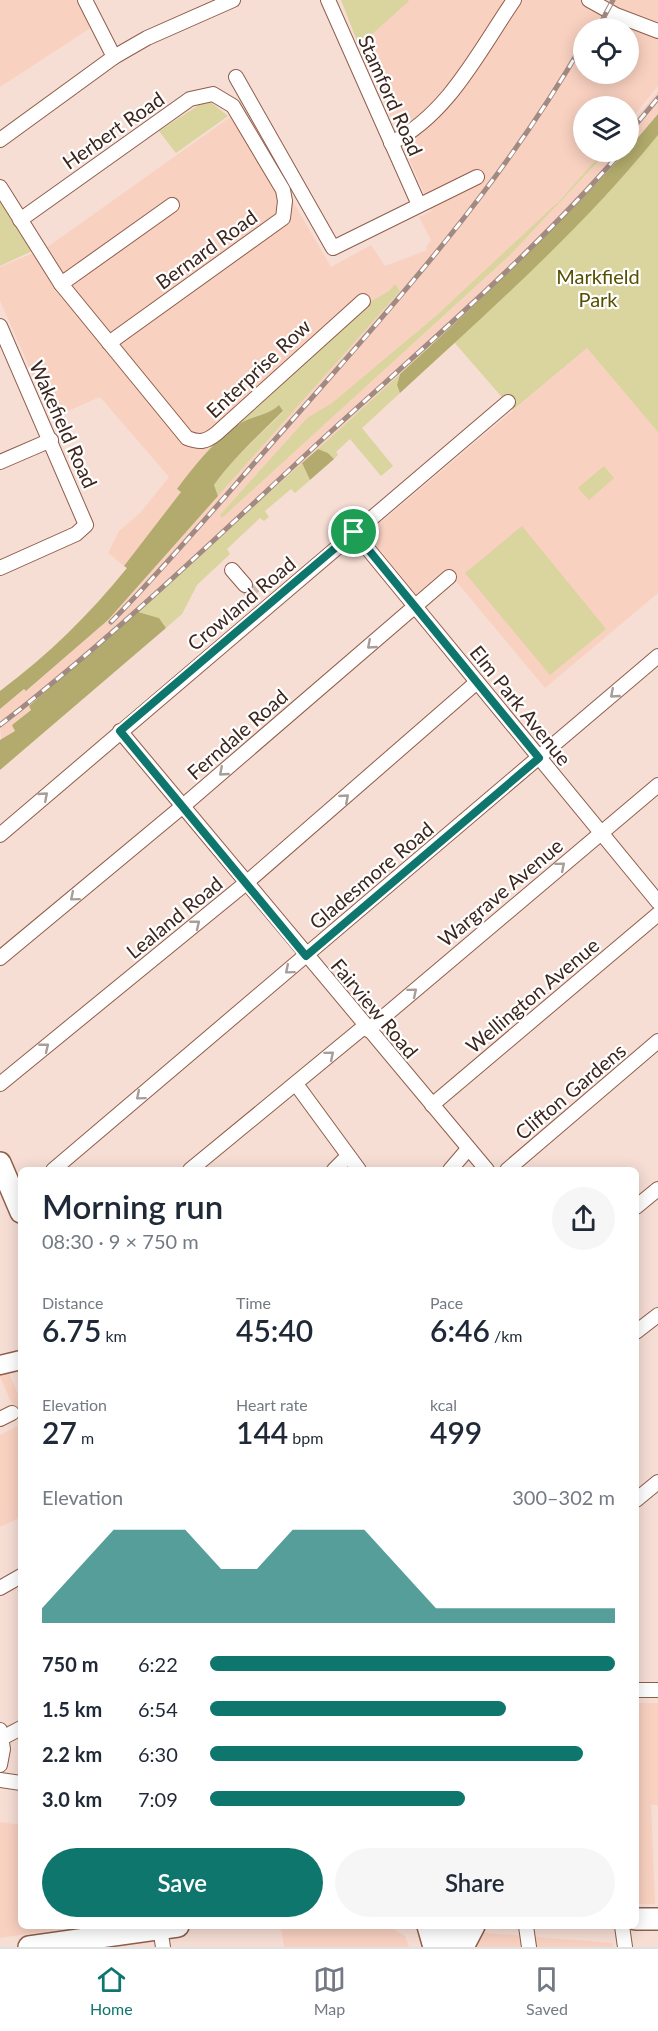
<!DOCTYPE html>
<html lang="en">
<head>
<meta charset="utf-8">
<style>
  body { margin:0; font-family:Lato,sans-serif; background:#f6f6f7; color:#1f2937; height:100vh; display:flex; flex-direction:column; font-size:22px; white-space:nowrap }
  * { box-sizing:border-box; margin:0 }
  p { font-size:20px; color:#747a83 }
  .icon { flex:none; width:33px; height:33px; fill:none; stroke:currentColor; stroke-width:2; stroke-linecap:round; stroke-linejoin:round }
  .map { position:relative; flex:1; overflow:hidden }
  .sheet { position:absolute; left:18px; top:1167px; width:621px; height:762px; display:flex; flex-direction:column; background:#fff; border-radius:9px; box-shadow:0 3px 15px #0003 }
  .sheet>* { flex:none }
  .controls { position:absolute; left:573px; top:18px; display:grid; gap:12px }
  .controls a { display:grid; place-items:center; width:66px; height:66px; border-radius:50%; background:#fff; box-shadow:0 3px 15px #0003; font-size:30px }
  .pin { position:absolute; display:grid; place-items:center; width:51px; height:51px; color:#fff; margin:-26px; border:3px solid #fff; border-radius:50%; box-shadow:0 2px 6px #0007 }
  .round { display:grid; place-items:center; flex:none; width:63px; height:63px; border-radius:32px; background:#f6f6f7 }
  .overview { display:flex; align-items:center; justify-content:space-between; height:102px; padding:0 24px }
  h1 { font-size:33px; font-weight:600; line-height:45px }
  .stats { display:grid; grid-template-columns:repeat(3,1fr); gap:9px; height:102px; padding:6px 24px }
  .stats div { display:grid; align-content:center }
  .stats b { font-size:30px; font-weight:600 }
  .stats small { font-size:16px; font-weight:400 }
  .stats p { font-size:16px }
  .chart { height:168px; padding:12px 24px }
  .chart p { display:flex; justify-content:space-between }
  .chart svg { width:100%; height:108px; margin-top:6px; fill:#0f766e; opacity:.7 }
  .button { display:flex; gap:12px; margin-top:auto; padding:12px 24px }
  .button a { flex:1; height:69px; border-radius:36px; background:#0f766e; color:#fff; font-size:24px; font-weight:600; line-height:69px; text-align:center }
  .button a+a { background:#f6f6f7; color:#1f2937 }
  ul { padding:0 24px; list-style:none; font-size:20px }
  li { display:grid; grid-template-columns:96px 72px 1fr; align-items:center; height:45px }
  li i { height:15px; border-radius:8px; background:#0f766e }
  .menu { display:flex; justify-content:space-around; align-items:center; height:84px; border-top:2px solid #e0e1e3; background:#fff; font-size:16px; color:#747a83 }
  .menu a { display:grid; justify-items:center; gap:3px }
  .menu .active { color:#0f766e }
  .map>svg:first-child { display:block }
</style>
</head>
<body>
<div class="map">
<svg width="658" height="1947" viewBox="0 0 658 1947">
  <rect width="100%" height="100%" fill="#f6ded5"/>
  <g fill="#f9d1c1" fill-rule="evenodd">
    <polygon points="0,0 79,0 92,27 0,87"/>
    <path d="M408,0H658V86L629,122L628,106H584V152H603L583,175L537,223L437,315L332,403L307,418L220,515L222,518L510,255L607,152H626L525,259L167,587L29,706L31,709L12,725L16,730L1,742L0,709L25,689L27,691L108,620L400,291L395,284L389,291L368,303L198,462L177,489L181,492L124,566L108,553L119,531L140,513L169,477L100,397L52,418L0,301V267L33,253L120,362L46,248L240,110L331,267L371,245L385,266L427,250L426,247L431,240L419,217L432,211L357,41L371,35ZM584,28H628V74H584Z"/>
    <polygon points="658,91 658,114 629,149 629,127"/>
    <polygon points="587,348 658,431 658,593 545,688 446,569 416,594 367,534"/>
    <polygon points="8,1372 21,1401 21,1517 0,1527 0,1435 21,1424 0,1377 0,1373"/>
    <polygon points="636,1703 658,1703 658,1805 651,1805 655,1904 636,1904"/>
    <polygon points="0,1822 21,1825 21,1926 81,1926 0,1938"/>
    <polygon points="388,1926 405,1936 409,1947 284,1947 281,1927"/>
    <polygon points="484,1933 613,1943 613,1947 477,1947 479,1938"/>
  </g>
  <g fill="#dad49e">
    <polygon points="341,0 408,0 409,1 371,35 357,41"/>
    <polygon points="209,101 228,116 176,153 159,131 202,103"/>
    <polygon points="658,135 658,432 587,348 513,410 454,342 583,218"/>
    <polygon points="603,152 607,152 510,255 222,518 220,515 307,418 332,403 437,315 559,201"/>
    <polygon points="0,199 32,251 0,266"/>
    <path d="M395,284L400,291L218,496L214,485C234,457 259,436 283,412L279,405L269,414L237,424L368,303L389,291Z"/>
    <polygon points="400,374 397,385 400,393 362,428 393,466 381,476 350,439 336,452 338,455 334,459 328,453 318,449"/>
    <polygon points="302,463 310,480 295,493 291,489 265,511 269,517 264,521 260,518 227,549 230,554 197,585 182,614 166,628 159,618 138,612"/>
    <polygon points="604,466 614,478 589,500 578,488"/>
    <polygon points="522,526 606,629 550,675 465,573"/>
  </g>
  <g fill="#b2ab6d">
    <path d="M658,114V135C582,229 489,311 400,393L397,385L400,374C490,291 580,207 658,114Z"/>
    <path d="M279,405L283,411C259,435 234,457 214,485L218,496L108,620L26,691L24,689L0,709V691C48,655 89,615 127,568L124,566L181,492L177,489C194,466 213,442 236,426C249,416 266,417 279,405Z"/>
    <polygon points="318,449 328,453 334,459 310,480 302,463"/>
    <polygon points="138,612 159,618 166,628 0,770 0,740 15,731 12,725 31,710 29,706"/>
  </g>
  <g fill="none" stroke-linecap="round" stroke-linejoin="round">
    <polyline stroke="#d1b9b0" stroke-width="14" stroke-dasharray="14 7" stroke-linecap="butt" points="245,585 255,597"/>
    <g stroke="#905d49" stroke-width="16">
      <g id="minor">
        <polyline points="85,0 114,57"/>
        <polyline points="328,0 419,205"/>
        <polyline points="589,0 616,15 658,31"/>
        <polyline points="236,77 333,248 477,177"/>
        <polyline points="0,140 114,57 147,38 233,0"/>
        <path d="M391,143C448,115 479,51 514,0"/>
        <path d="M0,187L61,284L187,438C200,443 206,442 217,433L363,301"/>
        <polyline points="20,220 190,99 213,94 233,106 283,190 285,201 283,218 109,343"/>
        <polyline points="61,284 172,205"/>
        <polyline points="0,326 86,525 76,534 0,568"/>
        <polyline points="0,462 51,440"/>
        <polyline points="354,532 658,902"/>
        <polyline points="232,570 245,585"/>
        <polyline points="120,731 487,1170"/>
        <polyline points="0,835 508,402"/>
        <polyline points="0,958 183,806 449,577"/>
        <polyline points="368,1030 658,785"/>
        <polyline points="0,1084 246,883 477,682"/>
        <polyline points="296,1084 359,1170"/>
        <polyline points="432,1105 658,914"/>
        <polyline points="53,1170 658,656"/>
        <polyline points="190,1170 365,1026"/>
        <polyline points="334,1170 348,1156"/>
        <polyline points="450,1170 468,1149"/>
        <polyline points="507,1170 658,1041"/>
        <polyline points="636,1207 658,1189"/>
        <polyline points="636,1332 658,1315"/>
        <polyline points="0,1419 12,1413"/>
        <polyline points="636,1500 658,1482"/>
        <polyline points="0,1588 21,1576"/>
        <polyline points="636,1690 658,1690"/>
        <polyline points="0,1730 3,1749 0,1765"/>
        <polyline points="2,1738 21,1728"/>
        <polyline points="0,1780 21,1783"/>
        <polyline points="526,1926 529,1947"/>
        <polyline points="622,1926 625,1947"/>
        <polyline points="160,1928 163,1947"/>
      </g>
    </g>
    <g stroke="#905d49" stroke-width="21">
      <polyline id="secondary" points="0,1365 21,1360"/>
    </g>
    <g stroke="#905d49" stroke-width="24">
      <polyline id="primary" points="29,1947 178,1926"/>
    </g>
    <g stroke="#905d49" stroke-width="24">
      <g id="trunk">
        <polyline points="0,1163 21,1212"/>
        <polyline points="636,1919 658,1919"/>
        <polyline points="428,1926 434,1947"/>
        <polyline points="449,1926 455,1947"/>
        <polyline points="463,1947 474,1926"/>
      </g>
    </g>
    <use href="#minor" stroke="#fff" stroke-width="14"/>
    <use href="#secondary" stroke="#fff" stroke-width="18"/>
    <use href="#primary" stroke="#fff" stroke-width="21"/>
    <use href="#trunk" stroke="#fff" stroke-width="21"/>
    <g stroke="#a18a81" stroke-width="5">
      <g id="rail">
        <polyline points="598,28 613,0"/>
        <polyline points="628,134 658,98"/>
        <path d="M111,622C172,560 229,491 287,426C395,304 502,184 584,42"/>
        <path d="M0,725C115,636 220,534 327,435C427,344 532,255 621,152"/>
      </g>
    </g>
    <use href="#rail" stroke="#fff" stroke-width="3" stroke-dasharray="9" stroke-linecap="butt"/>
  </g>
  <defs><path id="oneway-chevron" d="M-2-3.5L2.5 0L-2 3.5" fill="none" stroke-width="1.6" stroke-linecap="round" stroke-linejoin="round" transform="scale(1.5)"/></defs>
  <g stroke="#a79d99">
    <use href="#oneway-chevron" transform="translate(371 645) rotate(139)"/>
    <use href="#oneway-chevron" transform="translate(614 694) rotate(139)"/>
    <use href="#oneway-chevron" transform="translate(223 772) rotate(139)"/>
    <use href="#oneway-chevron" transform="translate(44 796) rotate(-41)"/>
    <use href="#oneway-chevron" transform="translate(345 798) rotate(-41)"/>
    <use href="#oneway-chevron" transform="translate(561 866) rotate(-40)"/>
    <use href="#oneway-chevron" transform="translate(74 897) rotate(140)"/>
    <use href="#oneway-chevron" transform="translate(196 924) rotate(-39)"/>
    <use href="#oneway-chevron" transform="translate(289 970) rotate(140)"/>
    <use href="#oneway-chevron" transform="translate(413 992) rotate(-40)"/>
    <use href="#oneway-chevron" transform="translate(45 1047) rotate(-39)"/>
    <use href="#oneway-chevron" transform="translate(330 1055) rotate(-40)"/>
    <use href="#oneway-chevron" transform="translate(140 1096) rotate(140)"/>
  </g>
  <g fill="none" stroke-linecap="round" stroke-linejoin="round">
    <g stroke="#fff" stroke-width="12">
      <polygon id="route" points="354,532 539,758 306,956 120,731"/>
    </g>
    <use href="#route" stroke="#0f766e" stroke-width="8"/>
  </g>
  <g text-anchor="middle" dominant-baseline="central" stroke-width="4.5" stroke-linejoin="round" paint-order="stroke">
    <g font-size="20" fill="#3c261d" stroke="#fff">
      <text transform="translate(391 95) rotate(66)">Stamford Road</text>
      <text transform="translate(113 130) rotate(-35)">Herbert Road</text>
      <text transform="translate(206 249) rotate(-36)">Bernard Road</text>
      <text transform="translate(258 368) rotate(-43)">Enterprise Row</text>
      <text transform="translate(64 424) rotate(66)">Wakefield Road</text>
      <text transform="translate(241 603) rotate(-40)">Crowland Road</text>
      <text transform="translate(521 705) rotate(51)">Elm Park Avenue</text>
      <text transform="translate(237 734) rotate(-41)">Ferndale Road</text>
      <text transform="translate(371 875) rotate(-40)">Gladesmore Road</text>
      <text transform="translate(500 892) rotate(-40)">Wargrave Avenue</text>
      <text transform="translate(174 917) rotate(-39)">Lealand Road</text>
      <text transform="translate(532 995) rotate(-40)">Wellington Avenue</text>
      <text transform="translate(375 1008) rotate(50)">Fairview Road</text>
      <text transform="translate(570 1091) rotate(-40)">Clifton Gardens</text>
    </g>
    <g font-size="20" fill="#574f00" stroke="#fff">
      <text x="598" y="276">Markfield<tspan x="598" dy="23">Park</tspan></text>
    </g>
  </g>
</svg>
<div class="controls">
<a><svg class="icon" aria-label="locate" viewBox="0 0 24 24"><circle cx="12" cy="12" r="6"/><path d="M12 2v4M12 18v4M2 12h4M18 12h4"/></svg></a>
<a><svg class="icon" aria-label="layers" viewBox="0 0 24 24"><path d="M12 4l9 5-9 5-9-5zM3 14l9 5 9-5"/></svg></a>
</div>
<div class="pin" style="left:354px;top:532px;background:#1e9e55"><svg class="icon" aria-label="arrive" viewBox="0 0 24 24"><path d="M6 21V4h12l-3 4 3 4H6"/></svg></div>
<section class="sheet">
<div class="overview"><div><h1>Morning run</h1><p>08:30 · 9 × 750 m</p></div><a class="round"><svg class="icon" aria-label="share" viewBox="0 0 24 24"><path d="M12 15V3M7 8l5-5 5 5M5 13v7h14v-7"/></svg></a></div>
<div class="stats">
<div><p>Distance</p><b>6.75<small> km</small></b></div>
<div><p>Time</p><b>45:40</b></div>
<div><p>Pace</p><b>6:46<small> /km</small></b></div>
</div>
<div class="stats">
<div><p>Elevation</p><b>27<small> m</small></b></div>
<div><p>Heart rate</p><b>144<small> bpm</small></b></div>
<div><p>kcal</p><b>499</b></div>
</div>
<div class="chart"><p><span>Elevation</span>300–302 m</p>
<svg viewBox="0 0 160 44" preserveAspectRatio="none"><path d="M0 44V38L10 22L20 6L30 6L40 6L50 22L60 22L70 6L80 6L90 6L100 22L110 38L120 38L130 38L140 38L150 38L160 38V44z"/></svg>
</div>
<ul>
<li><b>750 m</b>6:22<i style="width:100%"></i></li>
<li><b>1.5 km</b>6:54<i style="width:73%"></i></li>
<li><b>2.2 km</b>6:30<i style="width:92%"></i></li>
<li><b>3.0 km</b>7:09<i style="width:63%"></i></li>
</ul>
<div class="button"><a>Save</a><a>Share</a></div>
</section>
</div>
<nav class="menu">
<a class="active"><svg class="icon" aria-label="home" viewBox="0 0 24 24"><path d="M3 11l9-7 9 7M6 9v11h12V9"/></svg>Home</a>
<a><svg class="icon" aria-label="map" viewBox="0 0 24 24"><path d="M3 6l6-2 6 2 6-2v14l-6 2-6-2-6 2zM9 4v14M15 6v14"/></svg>Map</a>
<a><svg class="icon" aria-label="saved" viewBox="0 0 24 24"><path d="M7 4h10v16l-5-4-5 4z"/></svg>Saved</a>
</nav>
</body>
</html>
